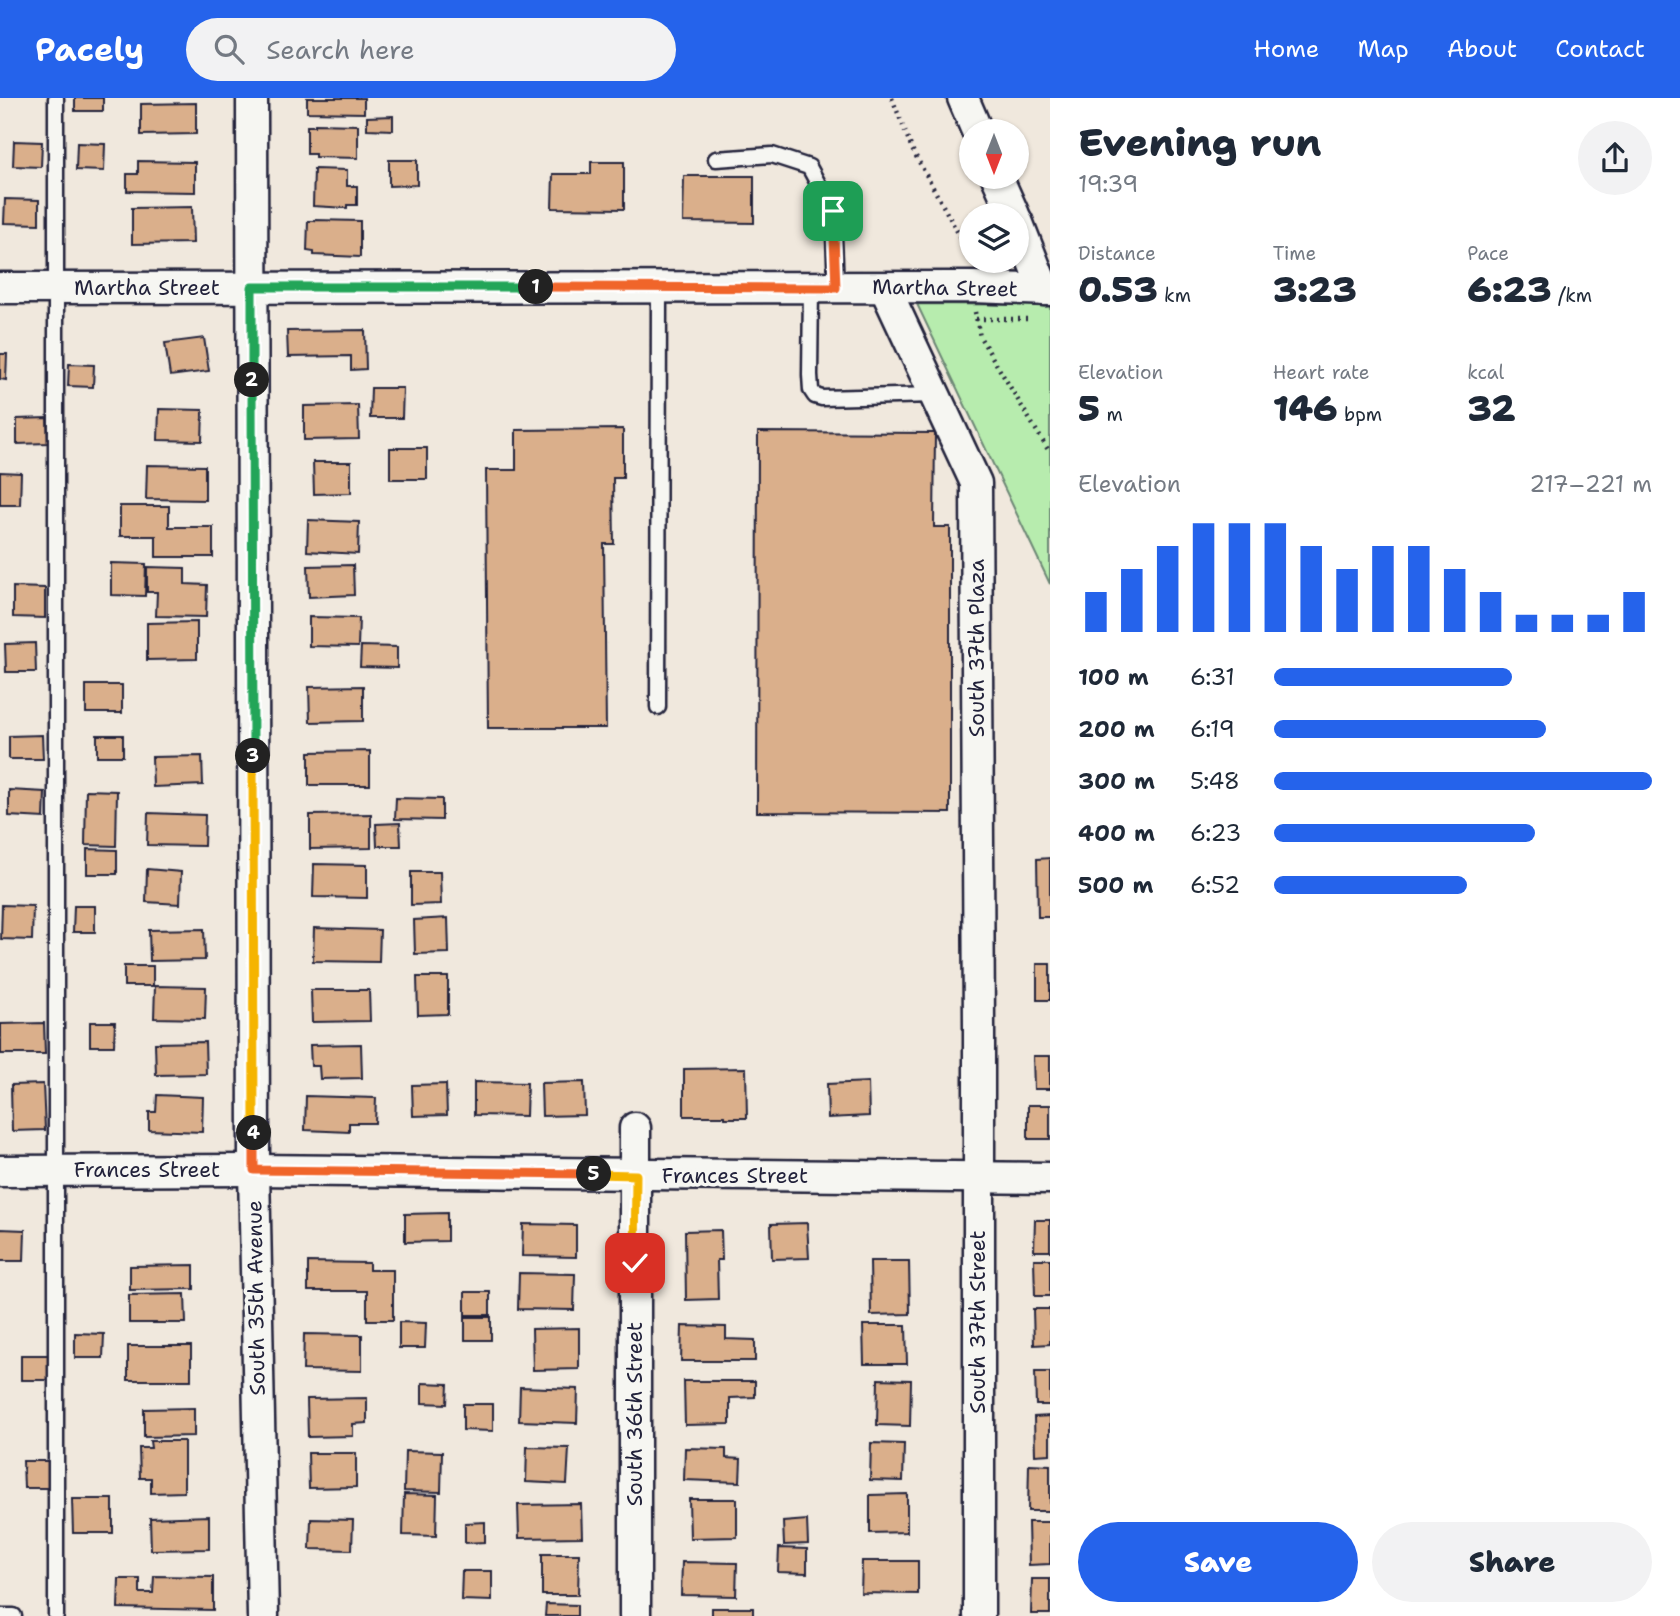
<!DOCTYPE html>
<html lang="en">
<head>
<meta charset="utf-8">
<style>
  body { margin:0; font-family:"Shantell Sans",sans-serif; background:#f2f2f3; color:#1f2937; height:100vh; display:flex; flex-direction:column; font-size:26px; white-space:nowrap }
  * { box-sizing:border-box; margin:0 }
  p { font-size:23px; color:#747a83 }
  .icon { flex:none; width:38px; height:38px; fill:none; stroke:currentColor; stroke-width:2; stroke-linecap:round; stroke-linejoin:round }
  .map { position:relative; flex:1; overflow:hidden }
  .drawer { display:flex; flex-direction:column; background:#fff; width:630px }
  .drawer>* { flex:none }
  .needle { width:46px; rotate:180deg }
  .tools { position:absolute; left:959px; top:21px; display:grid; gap:14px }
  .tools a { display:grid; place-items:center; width:70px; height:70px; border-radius:50%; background:#fff; box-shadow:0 2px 5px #0004; font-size:35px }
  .pin { position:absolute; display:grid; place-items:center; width:60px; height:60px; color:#fff; margin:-30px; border-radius:14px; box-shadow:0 4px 10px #0006 }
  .km { position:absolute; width:35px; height:35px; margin:-18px; border-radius:50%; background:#222; color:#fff; font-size:19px; line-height:35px; text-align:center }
  .round { display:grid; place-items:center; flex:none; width:74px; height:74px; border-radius:37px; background:#f2f2f3 }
  .headline { display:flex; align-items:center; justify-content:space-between; height:119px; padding:0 28px }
  h1 { font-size:38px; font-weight:800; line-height:52px }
  .metrics { display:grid; grid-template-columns:repeat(3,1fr); gap:10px; height:119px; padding:7px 28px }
  .metrics div { display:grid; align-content:center }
  .metrics b { font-size:35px; font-weight:800 }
  .metrics small { font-size:19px; font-weight:400 }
  .metrics p { font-size:19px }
  .chart { height:196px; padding:14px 28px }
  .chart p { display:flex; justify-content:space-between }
  .chart svg { width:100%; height:126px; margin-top:7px; stroke:#2563eb; stroke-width:6 }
  .cta { display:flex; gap:14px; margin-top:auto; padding:14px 28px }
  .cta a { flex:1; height:80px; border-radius:42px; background:#2563eb; color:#fff; font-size:28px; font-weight:800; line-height:80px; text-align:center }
  .cta a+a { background:#f2f2f3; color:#1f2937 }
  ul { padding:0 28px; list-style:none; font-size:23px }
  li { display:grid; grid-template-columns:112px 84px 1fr; align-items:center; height:52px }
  li i { height:18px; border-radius:9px; background:#2563eb }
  header { display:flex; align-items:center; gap:42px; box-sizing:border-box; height:98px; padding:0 35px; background:#2563eb; color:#fff }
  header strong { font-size:33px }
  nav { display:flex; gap:38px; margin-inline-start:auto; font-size:24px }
  .search { width:490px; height:63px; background:#f2f2f3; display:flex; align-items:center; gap:18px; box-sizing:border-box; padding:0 24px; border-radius:38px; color:#747a83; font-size:26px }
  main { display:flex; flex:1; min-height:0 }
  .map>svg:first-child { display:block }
</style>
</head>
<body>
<header>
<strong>Pacely</strong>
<div class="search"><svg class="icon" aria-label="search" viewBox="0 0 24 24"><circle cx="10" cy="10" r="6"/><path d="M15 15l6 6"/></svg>Search here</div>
<nav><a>Home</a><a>Map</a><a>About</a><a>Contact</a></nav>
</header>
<main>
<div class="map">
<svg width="1050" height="1518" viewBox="0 0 1050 1518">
  <rect width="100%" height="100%" fill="#f0e8dd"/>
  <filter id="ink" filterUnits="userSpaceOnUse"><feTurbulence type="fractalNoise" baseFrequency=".0143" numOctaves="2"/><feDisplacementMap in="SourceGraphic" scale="14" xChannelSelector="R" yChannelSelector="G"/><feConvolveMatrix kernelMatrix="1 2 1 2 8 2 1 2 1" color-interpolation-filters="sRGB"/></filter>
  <g filter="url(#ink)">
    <polygon fill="#b7ecae" stroke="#6c8774" stroke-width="2" points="917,206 1050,207 1050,486"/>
    <g fill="#daaf8b" stroke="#22223b" stroke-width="2">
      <rect x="75" y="0" width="28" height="13"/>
      <polygon points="307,0 364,0 364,15 307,14"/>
      <polygon points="196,5 196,36 141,37 141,6"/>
      <polygon points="393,18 393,32 367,31 367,19"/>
      <polygon points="315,26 358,27 358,60 315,59 315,56 307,56 307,28 315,28"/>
      <polygon points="14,43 42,44 41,69 13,68"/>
      <polygon points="77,45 105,46 104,73 76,72"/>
      <polygon points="389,62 417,62 417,87 389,88"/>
      <polygon points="138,63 195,64 195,94 127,93 127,76 138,76"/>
      <polygon points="591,64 624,64 624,111 552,110 553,76 591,76"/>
      <polygon points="314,71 347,72 347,88 357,88 357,107 347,107 347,110 313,108"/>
      <polygon points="684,78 754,78 754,125 683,124"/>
      <polygon points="5,101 39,102 39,126 4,125"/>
      <polygon points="192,109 193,145 132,146 132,110"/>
      <polygon points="314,122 360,123 360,159 314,157 314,154 307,153 308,123 314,123"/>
      <polygon points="365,232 366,271 351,272 351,258 288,259 287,233"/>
      <polygon points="204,240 209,273 170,278 165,245"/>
      <polygon points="0,256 7,256 6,282 0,281"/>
      <polygon points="69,266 94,267 93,289 68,288"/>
      <polygon points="371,290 403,290 402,320 370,320"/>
      <polygon points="358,307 359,341 304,342 304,308"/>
      <polygon points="159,311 203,312 202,343 158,342"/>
      <polygon points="47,320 48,345 17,346 17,321"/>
      <polygon points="623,331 623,380 613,380 614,446 604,446 606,630 488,630 486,372 516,372 516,332"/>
      <polygon points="758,334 935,335 934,429 950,429 950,715 757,714"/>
      <rect x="390" y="350" width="37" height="31"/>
      <polygon points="313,364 351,364 351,395 314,396"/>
      <polygon points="147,367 205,368 205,402 146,401"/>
      <polygon points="0,374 21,375 20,407 0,407"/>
      <polygon points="120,408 169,408 169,429 213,429 213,459 156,459 156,438 120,438"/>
      <polygon points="308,422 359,424 358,456 307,453"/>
      <polygon points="111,465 146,466 145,498 111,497"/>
      <polygon points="353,467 354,497 309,499 308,468"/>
      <polygon points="147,469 185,470 185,486 207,487 206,519 156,518 157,494 147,494"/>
      <polygon points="13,489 45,490 45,520 13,519"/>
      <polygon points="309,519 359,520 358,549 309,548"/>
      <polygon points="197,524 197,561 147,562 147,525"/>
      <polygon points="35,545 36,574 6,574 5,546"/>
      <polygon points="361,548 397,549 397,570 360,569"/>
      <rect x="86" y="587" width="36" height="28"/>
      <polygon points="363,588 363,623 310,624 309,589"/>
      <polygon points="42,637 43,661 9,661 9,638"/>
      <rect x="97" y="637" width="26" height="21"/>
      <polygon points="370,653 370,687 309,687 309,654"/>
      <polygon points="202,658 203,687 153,689 152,659"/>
      <polygon points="9,692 45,694 44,720 9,718"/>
      <polygon points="86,692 117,693 116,748 85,747"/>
      <polygon points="396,700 442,701 442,722 395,721"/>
      <polygon points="148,715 205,717 204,748 147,747"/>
      <polygon points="371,716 371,750 310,751 310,717"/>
      <polygon points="400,725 401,748 377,748 376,726"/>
      <polygon points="87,751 117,752 117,776 87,776"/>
      <polygon points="1050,760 1050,819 1038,819 1037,761"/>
      <polygon points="314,766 367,767 367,800 313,799"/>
      <polygon points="147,771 181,774 180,806 146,804"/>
      <polygon points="411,774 440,774 441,806 411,807"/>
      <polygon points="2,807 33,808 32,842 1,841"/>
      <polygon points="74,808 95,808 95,834 73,834"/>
      <polygon points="448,820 449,855 415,856 414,822"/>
      <polygon points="314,830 380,832 379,864 313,863"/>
      <polygon points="204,831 205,862 150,863 149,832"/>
      <rect x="1037" y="866" width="13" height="36"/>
      <rect x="124" y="868" width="29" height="20"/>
      <polygon points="417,879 448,879 448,916 418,917"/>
      <polygon points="155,888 206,889 205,921 154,920"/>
      <polygon points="311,892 369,892 370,923 312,924"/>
      <polygon points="90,924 115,924 114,948 90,948"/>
      <polygon points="44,925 45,956 1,956 1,926"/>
      <polygon points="205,944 206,976 156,977 155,945"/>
      <polygon points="361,946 362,980 320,981 319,968 311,968 310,947"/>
      <polygon points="1033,958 1050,958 1050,991 1034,991"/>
      <polygon points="746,970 747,1020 725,1020 725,1018 684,1018 684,971"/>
      <polygon points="474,984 527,985 526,1018 474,1017"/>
      <polygon points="584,984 585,1017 542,1018 541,985"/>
      <polygon points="868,984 869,1018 828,1020 827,986"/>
      <polygon points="43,986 45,1032 12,1033 11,987"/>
      <polygon points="446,986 447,1017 413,1018 412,987"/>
      <polygon points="157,997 203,999 202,1034 149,1032 149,1014 156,1014"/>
      <polygon points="306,998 376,1000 375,1025 349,1025 349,1034 305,1032"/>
      <rect x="1028" y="1007" width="22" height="34"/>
      <polygon points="447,1115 447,1143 405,1144 405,1116"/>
      <polygon points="1035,1122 1050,1122 1050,1153 1034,1153"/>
      <polygon points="807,1125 809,1160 772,1161 771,1126"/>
      <polygon points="523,1126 576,1127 576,1159 522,1158"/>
      <polygon points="0,1131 25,1132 24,1163 0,1163"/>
      <polygon points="721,1132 722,1162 717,1162 718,1201 686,1202 685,1133"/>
      <polygon points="1034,1161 1050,1161 1050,1198 1035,1198"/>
      <polygon points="870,1163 909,1163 910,1216 871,1217"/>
      <polygon points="308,1164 369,1165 369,1172 393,1172 393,1222 367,1222 367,1193 308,1193"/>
      <polygon points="194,1167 194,1191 130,1192 130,1168"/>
      <polygon points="519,1175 575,1176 574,1212 518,1211"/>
      <rect x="465" y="1194" width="25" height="23"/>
      <polygon points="185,1196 186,1225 129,1225 129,1197"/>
      <polygon points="1033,1211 1050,1211 1050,1246 1034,1247"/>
      <rect x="465" y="1219" width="26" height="23"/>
      <polygon points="399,1224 426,1225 425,1250 399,1250"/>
      <polygon points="863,1227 906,1227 907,1266 864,1266"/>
      <polygon points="682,1228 726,1229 726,1241 755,1242 755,1263 681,1263"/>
      <polygon points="579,1230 579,1271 533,1272 532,1231"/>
      <polygon points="75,1235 104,1236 103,1260 75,1260"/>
      <polygon points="304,1236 362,1237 362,1273 303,1272"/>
      <rect x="128" y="1248" width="63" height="34"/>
      <rect x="21" y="1257" width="29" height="25"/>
      <polygon points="1035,1274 1050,1274 1050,1307 1036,1307"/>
      <polygon points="878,1281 911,1282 910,1328 877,1327"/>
      <polygon points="684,1283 755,1283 755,1299 730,1300 730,1326 685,1327"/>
      <polygon points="422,1285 448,1286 447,1306 422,1305"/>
      <polygon points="520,1289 578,1291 577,1325 519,1323"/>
      <polygon points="367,1300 367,1325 353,1326 353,1338 308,1339 307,1301"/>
      <polygon points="463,1306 493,1306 493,1333 463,1332"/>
      <polygon points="194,1310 194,1338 144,1339 144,1311"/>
      <polygon points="1050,1318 1050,1356 1035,1357 1034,1319"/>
      <polygon points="150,1343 184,1343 184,1394 151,1395 151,1380 140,1380 139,1350 151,1350"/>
      <polygon points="871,1345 904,1346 903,1383 870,1382"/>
      <polygon points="527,1349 569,1350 567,1386 526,1384"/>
      <polygon points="685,1350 726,1351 726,1360 741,1361 740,1384 684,1382"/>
      <polygon points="405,1353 442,1354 441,1394 404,1393"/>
      <polygon points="308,1355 356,1355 356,1389 309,1390"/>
      <polygon points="23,1363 48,1363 49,1390 24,1390"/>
      <polygon points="1029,1366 1050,1367 1050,1413 1028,1413"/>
      <polygon points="404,1396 437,1397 436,1438 403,1437"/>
      <polygon points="907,1396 907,1434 870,1435 870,1397"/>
      <polygon points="72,1401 113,1401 113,1435 73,1435"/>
      <polygon points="689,1401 737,1401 737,1439 690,1440"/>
      <polygon points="581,1406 582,1439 519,1440 518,1407"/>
      <polygon points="209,1418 209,1451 151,1452 150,1420"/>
      <polygon points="311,1421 353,1422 352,1452 310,1451"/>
      <polygon points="807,1422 808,1446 784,1447 783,1424"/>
      <polygon points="485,1424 485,1444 465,1445 465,1425"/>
      <polygon points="1028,1424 1050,1424 1050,1466 1029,1467"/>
      <polygon points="779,1450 807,1451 807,1475 778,1474"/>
      <polygon points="542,1456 579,1456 578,1497 542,1497"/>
      <polygon points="862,1463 918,1463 918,1496 861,1495"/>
      <polygon points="682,1464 737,1465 736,1498 681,1497"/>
      <polygon points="462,1473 492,1473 492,1503 461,1502"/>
      <polygon points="154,1478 213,1479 213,1512 118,1510 119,1481 140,1481 140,1495 153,1495"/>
      <polygon points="1032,1481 1050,1481 1050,1516 1031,1516"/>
      <polygon points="546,1506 577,1507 577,1518 545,1518"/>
      <rect x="712" y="1510" width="41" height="8"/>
    </g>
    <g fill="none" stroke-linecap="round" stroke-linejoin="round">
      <g stroke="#22223b" stroke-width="19">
        <g id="service">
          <polyline points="716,61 772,57 809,69 833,113 836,190"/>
          <polyline points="811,190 810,277 811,292 815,298 822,300 935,297"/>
          <polyline points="658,609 659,190"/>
          <polyline points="0,1518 14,1518"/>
          <polyline points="56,1518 56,0"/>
        </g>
      </g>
      <g stroke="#22223b" stroke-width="35">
        <g id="minor">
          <polyline points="252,0 254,1072 263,1518"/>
          <polyline points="963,0 977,33"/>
          <polyline points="997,79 1014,117"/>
          <polyline points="1017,123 1044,192"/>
          <polyline points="0,190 973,189 1050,192"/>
          <polyline points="885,190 976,385 979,930 979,1518"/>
          <polyline points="0,1073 254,1072 1050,1080"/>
          <polyline points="635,1518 635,1030"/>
        </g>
      </g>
      <g stroke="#22223b" stroke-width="4.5" stroke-dasharray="2 5" stroke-linecap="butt">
        <polyline points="892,0 912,51 964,146 969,164"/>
        <polyline points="975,214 980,239 1050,355"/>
        <polyline points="976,221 1028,221"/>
      </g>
      <use href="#service" stroke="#f6f6f2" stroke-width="14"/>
      <use href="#minor" stroke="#f6f6f2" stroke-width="30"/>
    </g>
  </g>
  <g fill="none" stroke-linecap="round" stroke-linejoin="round" filter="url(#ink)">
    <g stroke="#fff" stroke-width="14">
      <polyline id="split-1" points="536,189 836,190 833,113"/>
    </g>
    <g stroke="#fff" stroke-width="14">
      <polyline id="split-2" points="252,282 252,189 536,189"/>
    </g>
    <g stroke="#fff" stroke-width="14">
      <polyline id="split-3" points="252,282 253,658"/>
    </g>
    <g stroke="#fff" stroke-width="14">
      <polyline id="split-4" points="253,658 254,1035"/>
    </g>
    <g stroke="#fff" stroke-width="14">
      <polyline id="split-5" points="254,1035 254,1072 594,1076"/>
    </g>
    <g stroke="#fff" stroke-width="14">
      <polyline id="split-6" points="594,1076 636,1077 635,1165"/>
    </g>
    <use href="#split-1" stroke="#f0652b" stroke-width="9"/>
    <use href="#split-2" stroke="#22a559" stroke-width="9"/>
    <use href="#split-3" stroke="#22a559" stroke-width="9"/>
    <use href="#split-4" stroke="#f5b400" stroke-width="9"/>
    <use href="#split-5" stroke="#f0652b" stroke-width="9"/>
    <use href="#split-6" stroke="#f5b400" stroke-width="9"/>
  </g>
  <g text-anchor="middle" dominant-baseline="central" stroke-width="7" stroke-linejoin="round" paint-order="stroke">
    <g font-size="21" fill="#22223b" stroke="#f6f6f2">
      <text x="147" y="190">Martha Street</text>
      <text transform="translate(945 190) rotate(1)">Martha Street</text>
      <text transform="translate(977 550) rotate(-90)">South 37th Plaza</text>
      <text x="147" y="1072">Frances Street</text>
      <text x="735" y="1078">Frances Street</text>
      <text transform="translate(256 1200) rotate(-91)">South 35th Avenue</text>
      <text transform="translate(978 1224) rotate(-90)">South 37th Street</text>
      <text transform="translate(635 1316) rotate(-90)">South 36th Street</text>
    </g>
  </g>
</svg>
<div class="tools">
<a><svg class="needle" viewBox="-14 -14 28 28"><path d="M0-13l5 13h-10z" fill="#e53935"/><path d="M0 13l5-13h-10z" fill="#747a83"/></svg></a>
<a><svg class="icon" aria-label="layers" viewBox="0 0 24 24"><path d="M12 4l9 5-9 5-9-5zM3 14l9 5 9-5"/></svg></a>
</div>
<div class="pin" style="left:833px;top:113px;background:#1e9e55"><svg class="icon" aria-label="arrive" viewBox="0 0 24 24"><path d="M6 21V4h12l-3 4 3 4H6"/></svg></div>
<div class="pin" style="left:635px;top:1165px;background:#d93025"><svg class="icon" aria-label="check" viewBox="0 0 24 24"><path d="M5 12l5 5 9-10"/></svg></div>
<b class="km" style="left:536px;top:189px">1</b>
<b class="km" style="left:252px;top:282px">2</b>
<b class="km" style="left:253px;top:658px">3</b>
<b class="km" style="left:254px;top:1035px">4</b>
<b class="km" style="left:594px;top:1076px">5</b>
</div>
<section class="drawer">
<div class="headline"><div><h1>Evening run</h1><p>19:39</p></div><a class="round"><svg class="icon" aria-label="share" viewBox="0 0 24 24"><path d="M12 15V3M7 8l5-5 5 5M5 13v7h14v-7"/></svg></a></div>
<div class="metrics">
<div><p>Distance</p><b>0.53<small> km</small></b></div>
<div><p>Time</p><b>3:23</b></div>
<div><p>Pace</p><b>6:23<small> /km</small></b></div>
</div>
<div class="metrics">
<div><p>Elevation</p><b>5<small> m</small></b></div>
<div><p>Heart rate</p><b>146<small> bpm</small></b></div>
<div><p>kcal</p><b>32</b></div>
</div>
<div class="chart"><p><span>Elevation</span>217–221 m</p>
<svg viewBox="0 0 160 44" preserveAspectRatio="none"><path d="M5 44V30M15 44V22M25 44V14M35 44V6M45 44V6M55 44V6M65 44V14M75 44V22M85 44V14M95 44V14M105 44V22M115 44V30M125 44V38M135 44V38M145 44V38M155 44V30"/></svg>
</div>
<ul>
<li><b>100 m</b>6:31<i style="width:63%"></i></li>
<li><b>200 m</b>6:19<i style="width:72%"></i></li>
<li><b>300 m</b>5:48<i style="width:100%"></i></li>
<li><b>400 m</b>6:23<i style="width:69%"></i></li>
<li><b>500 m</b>6:52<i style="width:51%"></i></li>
</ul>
<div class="cta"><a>Save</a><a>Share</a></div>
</section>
</main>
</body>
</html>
